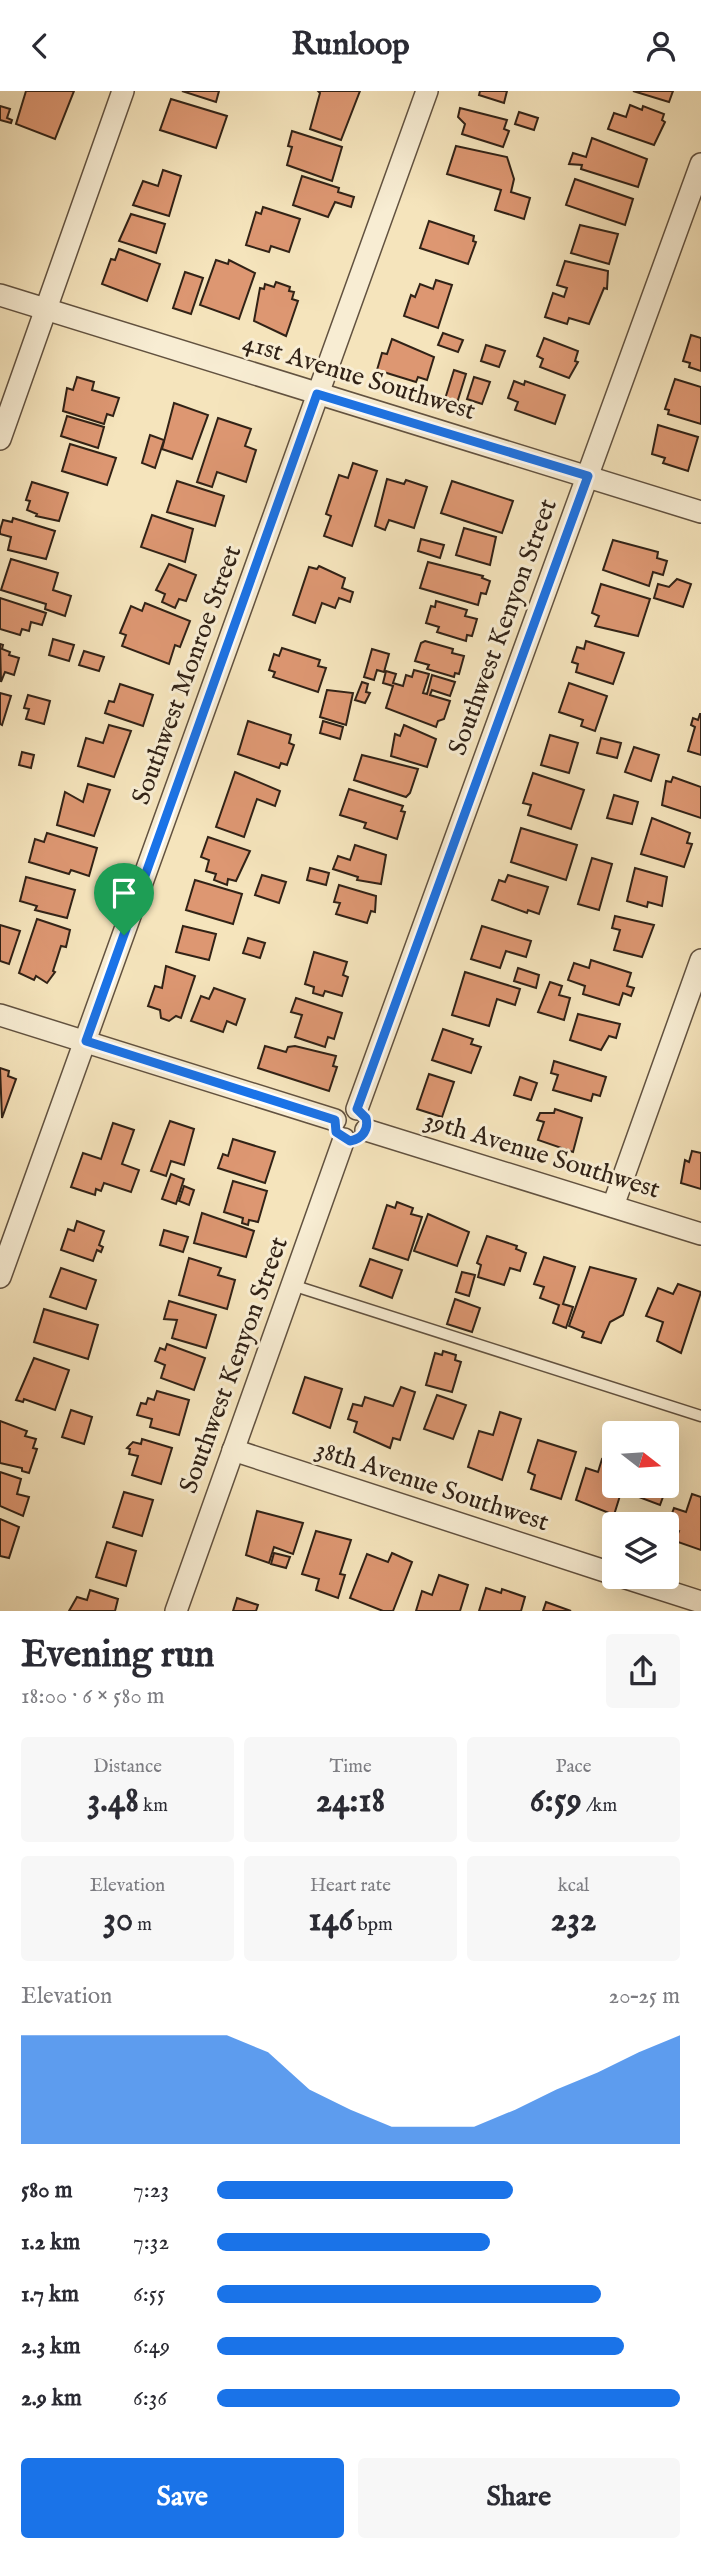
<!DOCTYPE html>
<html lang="en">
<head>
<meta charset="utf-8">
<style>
  body { margin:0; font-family:"IM FELL English",serif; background:#f7f7f7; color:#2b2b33; height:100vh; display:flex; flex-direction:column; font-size:26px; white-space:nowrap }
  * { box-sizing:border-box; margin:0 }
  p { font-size:23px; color:#7c7c81 }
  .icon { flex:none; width:38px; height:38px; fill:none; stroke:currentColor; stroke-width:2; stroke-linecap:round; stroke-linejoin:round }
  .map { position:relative; height:1520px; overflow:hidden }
  .drawer { display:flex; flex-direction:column; background:#fff; flex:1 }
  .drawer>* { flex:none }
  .needle { width:46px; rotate:107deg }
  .buttons { position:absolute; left:602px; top:1330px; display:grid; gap:14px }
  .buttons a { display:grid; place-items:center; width:77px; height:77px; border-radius:7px; background:#fff; box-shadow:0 7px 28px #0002; font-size:35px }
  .pin { position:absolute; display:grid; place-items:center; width:60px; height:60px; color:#fff; margin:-72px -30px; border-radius:50% 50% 50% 0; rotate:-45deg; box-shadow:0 0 7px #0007 }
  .pin .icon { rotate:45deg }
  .round { display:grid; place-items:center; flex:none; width:74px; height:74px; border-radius:7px; background:#f7f7f7 }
  .head { display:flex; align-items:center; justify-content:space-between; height:119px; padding:0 21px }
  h1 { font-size:38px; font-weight:700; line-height:52px }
  .stats { display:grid; grid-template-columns:repeat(3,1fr); gap:10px; height:119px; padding:7px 21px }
  .stats div { display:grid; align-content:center; border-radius:7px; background:#f7f7f7; text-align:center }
  .stats b { font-size:35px; font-weight:700 }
  .stats small { font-size:19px; font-weight:400 }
  .stats p { font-size:19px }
  .chart { height:196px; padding:14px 21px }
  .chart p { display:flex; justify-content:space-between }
  .chart svg { width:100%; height:126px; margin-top:7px; fill:#1a73e8; opacity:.7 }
  .action { display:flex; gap:14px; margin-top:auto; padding:14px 21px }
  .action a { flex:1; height:80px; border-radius:7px; background:#1a73e8; color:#fff; font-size:28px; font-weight:700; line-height:80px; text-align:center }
  .action a+a { background:#f7f7f7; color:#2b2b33 }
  ul { padding:0 21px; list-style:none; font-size:23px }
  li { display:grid; grid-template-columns:112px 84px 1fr; align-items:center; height:52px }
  li i { height:18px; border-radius:9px; background:#1a73e8 }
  header { display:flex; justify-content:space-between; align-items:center; height:91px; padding:0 21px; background:#fff; font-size:32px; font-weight:700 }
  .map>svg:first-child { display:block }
</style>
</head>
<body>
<header><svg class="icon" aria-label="back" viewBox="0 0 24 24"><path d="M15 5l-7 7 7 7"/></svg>Runloop<svg class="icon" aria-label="person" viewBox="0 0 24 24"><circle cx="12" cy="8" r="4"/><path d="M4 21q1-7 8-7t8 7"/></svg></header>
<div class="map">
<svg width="701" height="1520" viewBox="0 0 701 1520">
  <rect width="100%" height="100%" fill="#f5e4bc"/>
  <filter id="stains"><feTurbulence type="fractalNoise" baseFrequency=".00286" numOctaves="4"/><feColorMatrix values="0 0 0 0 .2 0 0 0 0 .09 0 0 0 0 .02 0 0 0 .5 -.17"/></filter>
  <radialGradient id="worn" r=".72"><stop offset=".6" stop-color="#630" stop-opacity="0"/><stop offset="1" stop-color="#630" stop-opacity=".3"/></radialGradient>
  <g fill="#dd9772" stroke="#312216" stroke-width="2">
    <polygon points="26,0 74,0 55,48 16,33"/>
    <polygon points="182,0 219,0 216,11"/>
    <polygon points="360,0 341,49 310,38 320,2 318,0"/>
    <polygon points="480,0 507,0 504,12 479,4"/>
    <polygon points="633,0 673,0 669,11"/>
    <polygon points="171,8 227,25 216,57 160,39"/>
    <polygon points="630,14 642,19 643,15 664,23 662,29 665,31 654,54 608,38 614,22 626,26"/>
    <polygon points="0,15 10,18 7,27 12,29 11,32 0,29"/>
    <polygon points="460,17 507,29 504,38 509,40 503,56 462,43 465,33 458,26"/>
    <polygon points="519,21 538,27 534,39 515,33"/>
    <polygon points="292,40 342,56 332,90 287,74 292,56 288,55"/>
    <polygon points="592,47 647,68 638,96 581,78 582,74 569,73 573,62 586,66"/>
    <polygon points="456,55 507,66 514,88 511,101 530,107 524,128 495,119 501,99 447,83"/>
    <polygon points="163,79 181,85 169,125 133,114 143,90 158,95"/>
    <polygon points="302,85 339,97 338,101 354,106 351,116 335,111 328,126 293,114"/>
    <polygon points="575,88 633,108 625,134 566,114"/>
    <polygon points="263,116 300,128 289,161 271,155 269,161 246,154 256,121 261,123"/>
    <polygon points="131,123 165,133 156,162 119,150"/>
    <polygon points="429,130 474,145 473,150 476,151 468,173 420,157"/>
    <polygon points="580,134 618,143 609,173 571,162"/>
    <polygon points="119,158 160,173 147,210 102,193 111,168 115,169"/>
    <polygon points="216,169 228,173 229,169 255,182 239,228 200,214"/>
    <polygon points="565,170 608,180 607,198 604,197 589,233 569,227 567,233 545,226 553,202 564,206 567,197 557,194"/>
    <polygon points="185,181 203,187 191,223 173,217"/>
    <polygon points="436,189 452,194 438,237 404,225 411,204 415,206 420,193 433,198"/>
    <polygon points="276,191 290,196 289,200 294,201 292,208 298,210 286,245 254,230 260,197 264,198 265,193 274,196"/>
    <polygon points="443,242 463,249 458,261 438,254"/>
    <polygon points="691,244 701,247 701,280 689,276 690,272 683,270"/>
    <polygon points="544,247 578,260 575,270 578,271 569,287 540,276 543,268 537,265"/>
    <polygon points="392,248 434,266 427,289 418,286 416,291 377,279 382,262 387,263"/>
    <polygon points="486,254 505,260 499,276 481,270"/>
    <polygon points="454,279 466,283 457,312 445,308"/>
    <polygon points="77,286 94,291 92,299 119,307 113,325 107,323 104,333 63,320 67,297 73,299"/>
    <polygon points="474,286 490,291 482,313 467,308"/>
    <polygon points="675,288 701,296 701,333 668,323 669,319 665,318"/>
    <polygon points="514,290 524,294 525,290 565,304 555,333 515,319 518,311 508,307"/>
    <polygon points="174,312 208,324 192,368 162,358"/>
    <polygon points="67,325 104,336 98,357 61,345"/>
    <polygon points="218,327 251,338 245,355 256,359 246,391 217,381 212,396 197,391"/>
    <polygon points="658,334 698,346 688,380 663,372 665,367 652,363"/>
    <polygon points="150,344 164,349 155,377 142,372"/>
    <polygon points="70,353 116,367 107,394 62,380"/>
    <polygon points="353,372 377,380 352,455 324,445 331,425 326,423 339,384 348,387"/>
    <polygon points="387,388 404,393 406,389 427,396 414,437 389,429 385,439 375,435"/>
    <polygon points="177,390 224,405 215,435 167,421"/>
    <polygon points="452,390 513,410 502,442 441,422"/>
    <polygon points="32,391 68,402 59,430 36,425 37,423 27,419 30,410 26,409"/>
    <polygon points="152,424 193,438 185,471 141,456"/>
    <polygon points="13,427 55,440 46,468 8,459 11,446 0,443 0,439 3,429 12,431"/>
    <polygon points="464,437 496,446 490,474 456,464"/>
    <polygon points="421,448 444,454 440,467 418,460"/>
    <polygon points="613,449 658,461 657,467 667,470 663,484 653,481 649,495 603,479"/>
    <polygon points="11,468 58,482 53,499 71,505 65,525 45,518 46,513 1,499"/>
    <polygon points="428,471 483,485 482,487 490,490 486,503 481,502 478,514 420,497"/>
    <polygon points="169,473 196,484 186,510 179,508 175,517 162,511 165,503 156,499"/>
    <polygon points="319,475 345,487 342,497 353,501 350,511 339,507 335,517 322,512 315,532 293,524 309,476 317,478"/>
    <polygon points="677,488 691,493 683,516 654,507 658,493 669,496"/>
    <polygon points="601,493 650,508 638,545 595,535 599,525 592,522"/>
    <polygon points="0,507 46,522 42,534 31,531 29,540 22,538 20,544 0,538"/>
    <polygon points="436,510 467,519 465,525 477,528 472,545 467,544 466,550 437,541 439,536 426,532 431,515 435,516"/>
    <polygon points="145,512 190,530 180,556 175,554 169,573 122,555 126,544 120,542 131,515 142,520"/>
    <polygon points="53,548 74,554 69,570 49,564"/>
    <polygon points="425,550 453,558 452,562 464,565 459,583 455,582 454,586 427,578 429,574 415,570 421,552"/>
    <polygon points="586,550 624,562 613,593 576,581 578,573 572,571 577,556 584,558"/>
    <polygon points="0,553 3,554 2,558 10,561 9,564 19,567 14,584 5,581 1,591"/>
    <polygon points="282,557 320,569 318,575 326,577 318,601 273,586 275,581 269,579 274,563 279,565"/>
    <polygon points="372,558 389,563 384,581 377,579 374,589 364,586"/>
    <polygon points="84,560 104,566 99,580 79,574"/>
    <polygon points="414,579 429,583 423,602 427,603 432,584 455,591 450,605 432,599 430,604 450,610 444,628 438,630 436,636 386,617 393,595 383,592 386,580 396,583 393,592 403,595 406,584 412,586"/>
    <polygon points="362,591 368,593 366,601 370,602 365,612 355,609"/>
    <polygon points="569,592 607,605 595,640 581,635 583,629 559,621"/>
    <polygon points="120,593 153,604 143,635 105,622 109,610 114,611"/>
    <polygon points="327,599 353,602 346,634 320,626"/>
    <polygon points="0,602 11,605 2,634 0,633"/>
    <polygon points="28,604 50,610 44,633 26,628 29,618 24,617"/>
    <polygon points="700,623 701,623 701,664 688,660 695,636 691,634 693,627 698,629"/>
    <polygon points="248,630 291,644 289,652 294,654 287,674 281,672 279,677 238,663"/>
    <polygon points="323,630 343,636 340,648 320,642"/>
    <polygon points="109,634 131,640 114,686 78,675 86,647 103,652"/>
    <polygon points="404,634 436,648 427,676 391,665 395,643 400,645"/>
    <polygon points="550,644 578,652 569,682 541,674"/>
    <polygon points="601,647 621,652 617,667 597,662"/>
    <polygon points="634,656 659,664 651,690 625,681"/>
    <polygon points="22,661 34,664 31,677 19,674"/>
    <polygon points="362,664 418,678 410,702 406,706 354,689"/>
    <polygon points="235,681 280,700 275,715 257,708 244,746 216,736"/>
    <polygon points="533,682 584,699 571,738 528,724 531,714 523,712"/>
    <polygon points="673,686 701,696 701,727 662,714 666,690 671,691"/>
    <polygon points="88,693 110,699 94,745 57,734 65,701 83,711"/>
    <polygon points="349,698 403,715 401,720 405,721 397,748 364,737 366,732 340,724"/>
    <polygon points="614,704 638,711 632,733 607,727"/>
    <polygon points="652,727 690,742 687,752 692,753 684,776 641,763"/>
    <polygon points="521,737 577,754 566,789 511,771"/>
    <polygon points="47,742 97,757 89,785 71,779 69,783 29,771 35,748 44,751"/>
    <polygon points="208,746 250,760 236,790 228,788 227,794 214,789 216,783 206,780 209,769 201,766"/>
    <polygon points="355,754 386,764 381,793 357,789 358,786 333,778 338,765 350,769"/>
    <polygon points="592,767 612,773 599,819 578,813"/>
    <polygon points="310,777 329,782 326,794 307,789"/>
    <polygon points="635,777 667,786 662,815 648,811 647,816 627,810"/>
    <polygon points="262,784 286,791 279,812 255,804"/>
    <polygon points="508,784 548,796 539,823 528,819 527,822 492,809 499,789 505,791"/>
    <polygon points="26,786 75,799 67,827 35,819 37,815 20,810"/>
    <polygon points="195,789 242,803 233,833 186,819"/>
    <polygon points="339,794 376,805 375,821 371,820 367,832 336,823 340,812 334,811"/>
    <polygon points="615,825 654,834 642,866 614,859 620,839 612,837"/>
    <polygon points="37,828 70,839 66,856 61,855 53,880 55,881 47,892 36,885 34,889 19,882"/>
    <polygon points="0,834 20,840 9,873 0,870"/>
    <polygon points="183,835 216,843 209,869 176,861"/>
    <polygon points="482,835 531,850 526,866 506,860 500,877 471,868"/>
    <polygon points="248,847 265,852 260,867 243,862"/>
    <polygon points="314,861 347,871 343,884 348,886 342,905 325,900 323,905 313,902 314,896 305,893"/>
    <polygon points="591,869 631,882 627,895 634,897 631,905 623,902 619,914 583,903 585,895 568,889 574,872 589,877"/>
    <polygon points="166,875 195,885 181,927 176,925 169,930 161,927 160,919 148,915 155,895 162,897"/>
    <polygon points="518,877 539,884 536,897 514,890"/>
    <polygon points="465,881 520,898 515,914 497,908 489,935 452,924"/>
    <polygon points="550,891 562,895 559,904 570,907 564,929 538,921"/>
    <polygon points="214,897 245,908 236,934 227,930 223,941 191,930 201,905 209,908"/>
    <polygon points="296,907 342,922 334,948 328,946 325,956 295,946 302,924 291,921"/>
    <polygon points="578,923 620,933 616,947 609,945 601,959 570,949"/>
    <polygon points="443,938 473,948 471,953 481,956 471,982 432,969"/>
    <polygon points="265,955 286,961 288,956 295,955 336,965 333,975 337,976 329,1000 258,977"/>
    <polygon points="554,970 606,986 600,1005 593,1003 591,1010 553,999 558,984 551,982"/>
    <polygon points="0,977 9,980 8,985 16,988 2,1027"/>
    <polygon points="429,983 454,991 442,1026 417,1018"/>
    <polygon points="520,986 537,992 531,1009 514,1004"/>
    <polygon points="555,1018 582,1027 573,1061 538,1049 544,1031 537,1029 540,1022 554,1022"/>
    <polygon points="170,1030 194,1038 184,1074 171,1070 166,1085 151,1080"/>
    <polygon points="113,1032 134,1039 122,1073 139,1079 131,1101 104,1092 101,1100 96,1098 95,1104 71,1096 83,1062 101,1068"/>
    <polygon points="233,1048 275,1061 265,1092 218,1077 223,1063 228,1065"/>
    <polygon points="692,1060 701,1062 701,1098 681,1092 685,1069 689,1071"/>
    <polygon points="171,1083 184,1088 176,1113 162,1108"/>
    <polygon points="233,1090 267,1100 258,1131 249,1129 248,1134 242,1132 243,1127 224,1121"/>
    <polygon points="184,1095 194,1099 189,1114 179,1110"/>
    <polygon points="397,1111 413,1117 411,1123 422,1126 408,1169 373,1157 387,1114 395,1117"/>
    <polygon points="202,1122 254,1140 246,1166 194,1152"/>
    <polygon points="428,1123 469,1141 457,1175 414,1160"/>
    <polygon points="77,1130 104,1140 99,1154 103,1156 101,1161 97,1159 93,1170 61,1159 68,1138 74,1140"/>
    <polygon points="164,1139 188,1146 183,1161 160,1154"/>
    <polygon points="487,1145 517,1155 516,1158 526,1162 520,1180 510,1177 504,1194 478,1186 481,1174 477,1172"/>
    <polygon points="544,1166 575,1176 563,1213 573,1216 566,1237 553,1232 559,1214 540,1207 544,1196 534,1193"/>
    <polygon points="189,1167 221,1177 218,1184 235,1189 227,1218 179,1204"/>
    <polygon points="370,1168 402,1179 392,1207 360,1195"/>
    <polygon points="590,1176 636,1188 623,1224 610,1231 601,1252 582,1246 584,1241 569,1235"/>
    <polygon points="61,1177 96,1189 86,1218 50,1206"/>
    <polygon points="462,1181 475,1184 469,1205 456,1201"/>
    <polygon points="678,1193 701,1201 681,1262 657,1250 663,1231 646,1225 658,1197 673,1203"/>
    <polygon points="455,1208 480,1217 472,1241 447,1233"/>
    <polygon points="169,1210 216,1224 206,1257 172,1247 177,1229 164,1228"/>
    <polygon points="44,1218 98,1234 88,1268 34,1251"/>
    <polygon points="167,1253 205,1267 194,1299 161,1287 165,1274 155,1270 160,1257 165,1259"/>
    <polygon points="443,1260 456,1264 455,1269 461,1271 452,1301 426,1294 435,1262 442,1264"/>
    <polygon points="34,1267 69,1279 55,1319 24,1308 23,1311 16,1309"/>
    <polygon points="305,1286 342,1298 330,1337 293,1322"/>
    <polygon points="401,1296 415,1301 400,1349 393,1347 390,1357 354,1341 357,1331 348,1328 353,1313 362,1315 365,1306 393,1315"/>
    <polygon points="157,1300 189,1309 179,1344 150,1336 152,1328 137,1324 141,1312 146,1313 148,1307 154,1309"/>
    <polygon points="437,1304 466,1314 453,1348 424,1338"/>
    <polygon points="71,1319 92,1326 84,1353 62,1346"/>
    <polygon points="500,1321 521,1328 502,1389 468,1376 479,1340 493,1344"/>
    <polygon points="0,1330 27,1340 25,1345 36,1348 33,1357 37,1358 29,1382 22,1380 22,1377 0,1372"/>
    <polygon points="142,1348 172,1357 161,1393 132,1384 138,1365 129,1363 130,1358 127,1357 133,1351 141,1353"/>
    <polygon points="538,1349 576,1361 561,1408 531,1398 535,1384 528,1381"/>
    <polygon points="602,1368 614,1372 614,1395 623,1395 614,1424 576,1409 586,1377 598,1381"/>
    <polygon points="0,1381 21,1388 17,1403 29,1406 23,1425 0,1415"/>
    <polygon points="667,1382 671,1384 660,1414 636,1405 640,1395 667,1395"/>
    <polygon points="124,1401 153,1409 142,1445 113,1436"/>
    <polygon points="692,1403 701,1406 701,1459 675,1450 679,1440 667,1436 674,1417 686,1421"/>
    <polygon points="257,1420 303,1432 293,1463 274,1456 269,1472 246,1464"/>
    <polygon points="0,1428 19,1436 9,1467 0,1465"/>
    <polygon points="316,1440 351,1449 340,1483 345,1484 338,1507 316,1499 319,1488 302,1483"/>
    <polygon points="107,1451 136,1460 126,1495 96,1486"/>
    <polygon points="274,1462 290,1466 286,1477 271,1473"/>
    <polygon points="392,1462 412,1471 393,1520 383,1520 350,1507 367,1463 388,1471"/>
    <polygon points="439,1484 468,1494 460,1520 416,1520 422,1500 432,1504"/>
    <polygon points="486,1497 501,1502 502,1498 525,1506 521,1520 479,1520"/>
    <polygon points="90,1499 118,1508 115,1520 69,1520 77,1506 87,1509"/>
    <polygon points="237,1507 258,1514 256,1520 233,1520"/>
    <polygon points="546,1511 571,1520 543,1520"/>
  </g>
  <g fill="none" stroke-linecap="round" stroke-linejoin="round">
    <g stroke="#625240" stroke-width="13">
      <polyline id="lane" points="292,1194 701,1325"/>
    </g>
    <g stroke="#625240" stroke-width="24">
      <g id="street">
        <polyline points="0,204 701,421"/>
        <polyline points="0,348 123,0"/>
        <polyline points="0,924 335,1029"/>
        <polyline points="357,1018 701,73"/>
        <polyline points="366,1039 701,1143"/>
        <polyline points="613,1115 701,869"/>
        <polyline points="0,1186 427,0"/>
        <polyline points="233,1359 614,1483"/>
        <polyline points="623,1486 701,1511"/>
        <polyline points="176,1520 344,1048"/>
      </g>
    </g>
    <use href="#lane" stroke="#f8edd3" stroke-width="10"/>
    <use href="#street" stroke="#f8edd3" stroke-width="21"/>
  </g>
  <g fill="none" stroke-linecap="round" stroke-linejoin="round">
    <g stroke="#fff" stroke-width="14">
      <path id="route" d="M317,303L588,385L357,1018L366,1027C369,1039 362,1048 350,1050L336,1041L335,1029L86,950Z"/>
    </g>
    <use href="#route" stroke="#1a73e8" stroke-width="9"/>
  </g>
  <g text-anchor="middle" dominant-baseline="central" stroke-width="6" stroke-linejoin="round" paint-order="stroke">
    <g font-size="26" fill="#312216" stroke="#f8edd3">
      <text transform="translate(359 286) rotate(17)">41st Avenue Southwest</text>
      <text transform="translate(503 536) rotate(-70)">Southwest Kenyon Street</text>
      <text transform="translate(187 584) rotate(-70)">Southwest Monroe Street</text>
      <text transform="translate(542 1064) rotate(17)">39th Avenue Southwest</text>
      <text transform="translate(234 1274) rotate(-70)">Southwest Kenyon Street</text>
      <text transform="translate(432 1395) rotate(18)">38th Avenue Southwest</text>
    </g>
  </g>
  <rect width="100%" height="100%" filter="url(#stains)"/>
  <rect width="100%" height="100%" fill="url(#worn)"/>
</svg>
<div class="buttons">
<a><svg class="needle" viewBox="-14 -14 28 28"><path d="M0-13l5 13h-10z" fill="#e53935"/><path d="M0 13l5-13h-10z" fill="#7c7c81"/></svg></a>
<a><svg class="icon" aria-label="layers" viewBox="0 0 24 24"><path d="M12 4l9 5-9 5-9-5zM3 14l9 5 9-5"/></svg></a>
</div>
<div class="pin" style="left:124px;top:844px;background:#1e9e55"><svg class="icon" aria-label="arrive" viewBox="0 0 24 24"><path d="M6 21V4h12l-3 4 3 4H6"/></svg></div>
</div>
<section class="drawer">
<div class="head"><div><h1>Evening run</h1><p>18:00 · 6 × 580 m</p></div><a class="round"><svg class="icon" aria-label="share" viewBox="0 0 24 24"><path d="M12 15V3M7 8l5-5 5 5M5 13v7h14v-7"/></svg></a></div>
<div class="stats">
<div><p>Distance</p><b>3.48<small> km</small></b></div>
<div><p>Time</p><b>24:18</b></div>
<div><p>Pace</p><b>6:59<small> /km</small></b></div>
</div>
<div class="stats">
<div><p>Elevation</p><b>30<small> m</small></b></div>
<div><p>Heart rate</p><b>146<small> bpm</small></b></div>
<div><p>kcal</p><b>232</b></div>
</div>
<div class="chart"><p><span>Elevation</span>20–25 m</p>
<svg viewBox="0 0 160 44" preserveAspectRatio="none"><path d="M0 44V6L10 6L20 6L30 6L40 6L50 6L60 12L70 25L80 32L90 38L100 38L110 38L120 32L130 25L140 19L150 12L160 6V44z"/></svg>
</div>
<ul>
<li><b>580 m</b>7:23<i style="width:64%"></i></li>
<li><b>1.2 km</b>7:32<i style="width:59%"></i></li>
<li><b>1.7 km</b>6:55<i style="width:83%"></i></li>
<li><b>2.3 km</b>6:49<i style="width:88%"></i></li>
<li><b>2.9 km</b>6:36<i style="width:100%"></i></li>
</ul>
<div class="action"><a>Save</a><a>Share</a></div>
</section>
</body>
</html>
